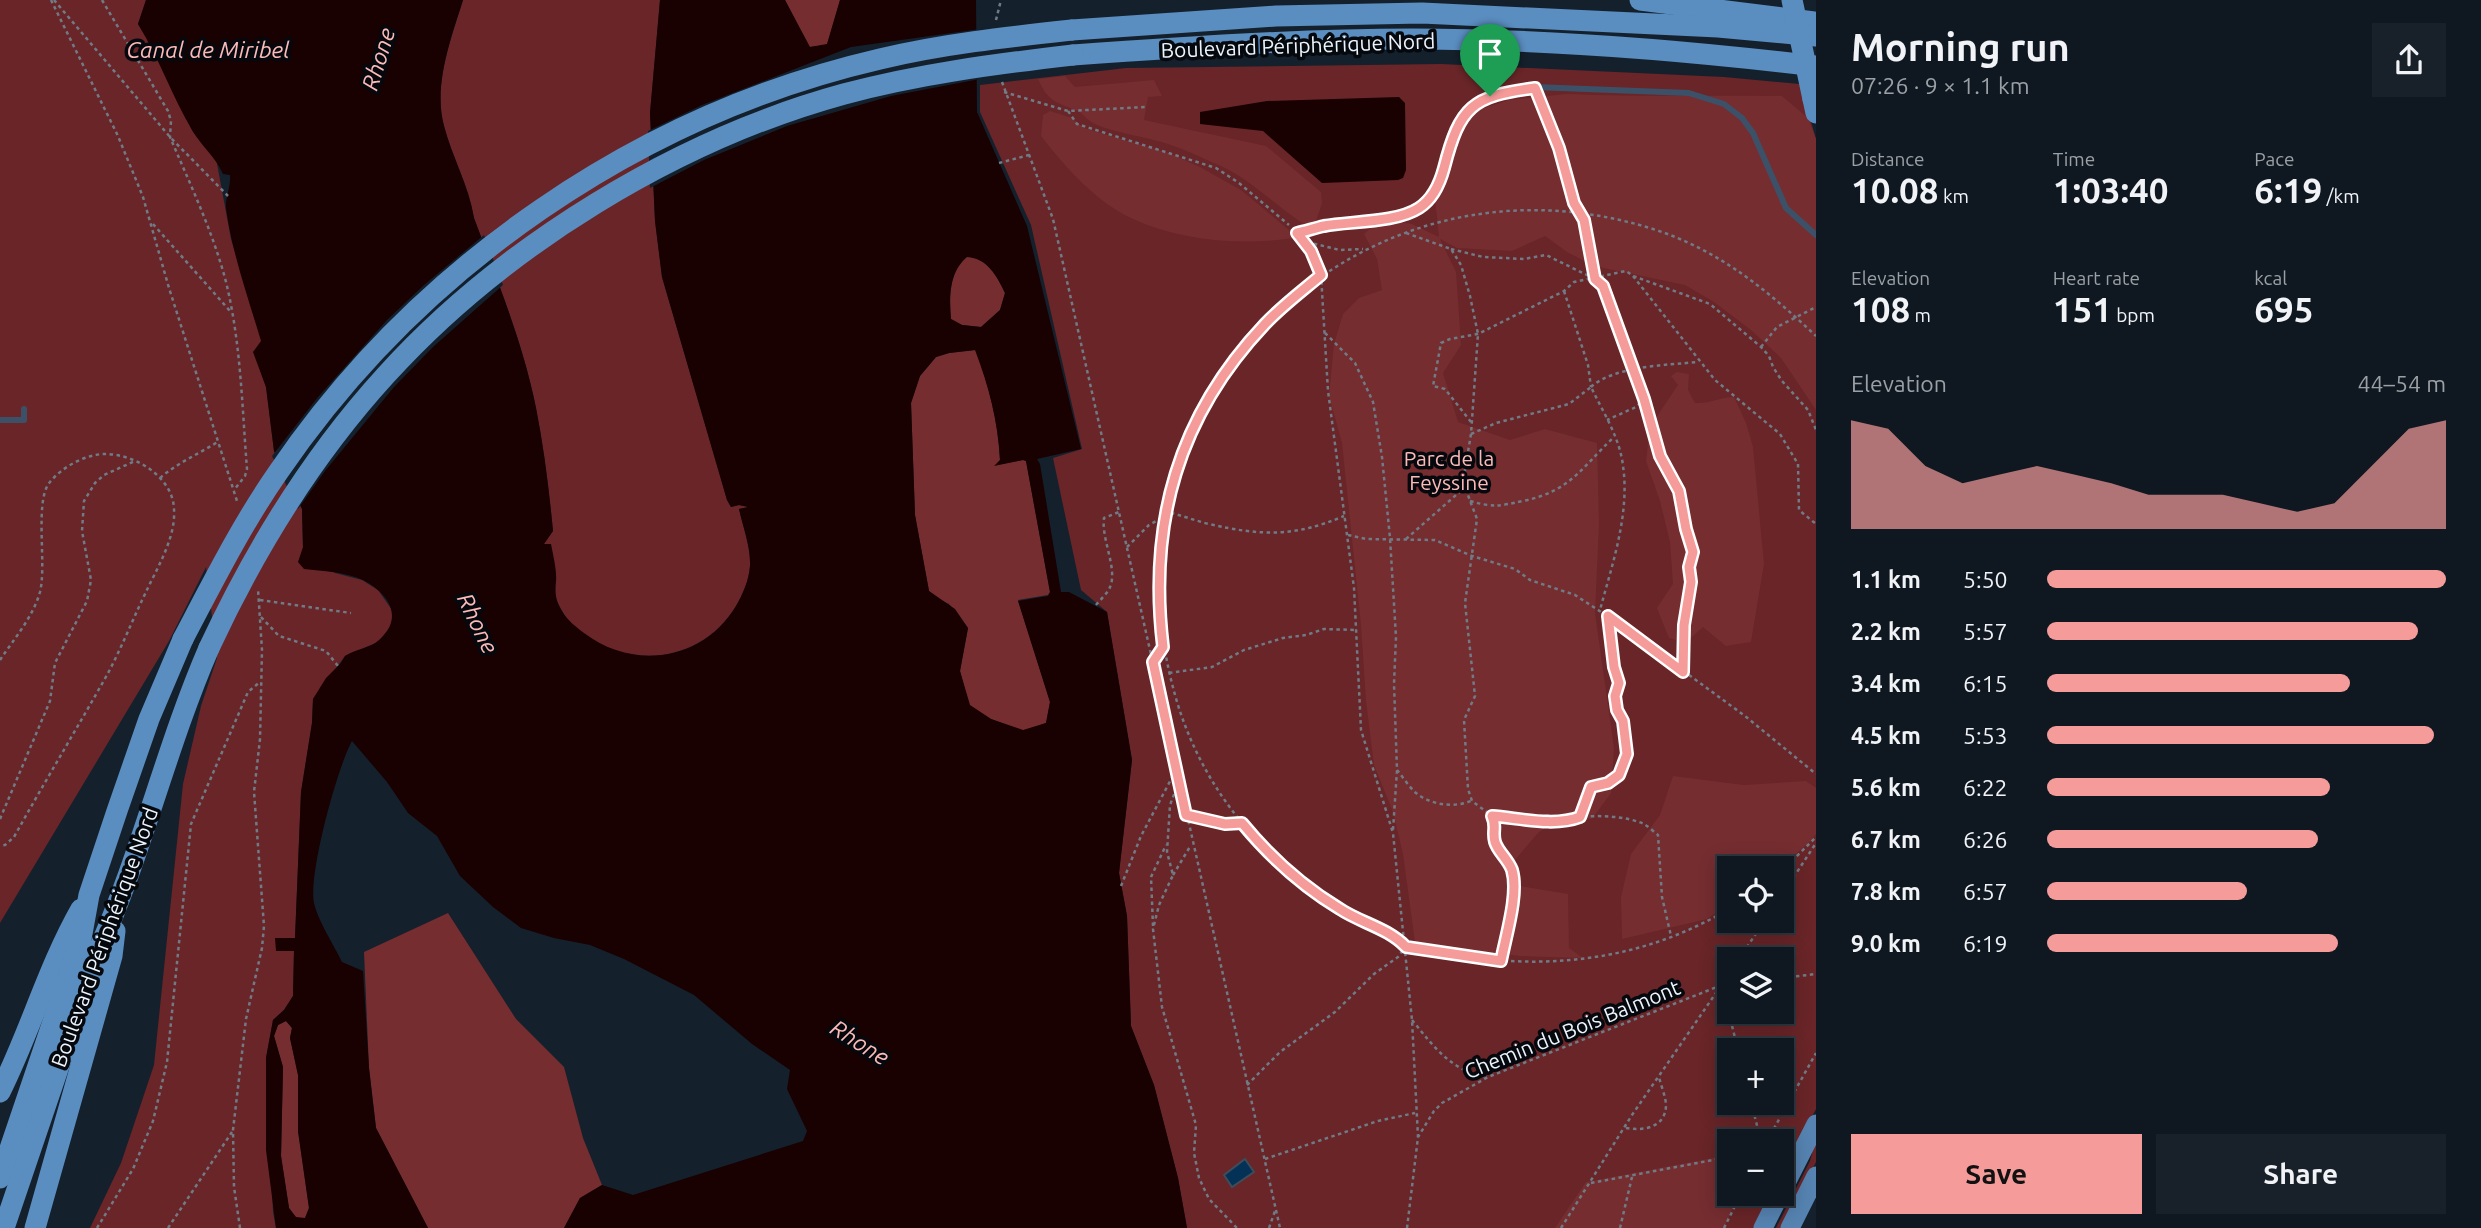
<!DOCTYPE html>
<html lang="en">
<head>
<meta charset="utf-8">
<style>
  body { margin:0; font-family:Ubuntu,sans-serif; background:#18212a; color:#f1f3f6; height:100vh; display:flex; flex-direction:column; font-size:26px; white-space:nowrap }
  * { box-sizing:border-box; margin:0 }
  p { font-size:23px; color:#9ba0a5 }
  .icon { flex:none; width:38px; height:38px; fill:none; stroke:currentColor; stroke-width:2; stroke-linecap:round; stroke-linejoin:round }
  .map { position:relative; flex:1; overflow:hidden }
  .drawer { display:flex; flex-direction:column; background:#0f1821; width:665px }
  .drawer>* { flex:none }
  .controls { position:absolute; left:1717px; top:856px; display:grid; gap:14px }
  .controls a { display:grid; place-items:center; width:77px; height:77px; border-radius:0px; background:#0f1821; box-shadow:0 4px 18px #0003,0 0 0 2px #2f373f; font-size:35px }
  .pin { position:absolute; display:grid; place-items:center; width:60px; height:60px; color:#fff; margin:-72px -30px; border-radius:50% 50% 50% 0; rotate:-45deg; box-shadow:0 0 7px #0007 }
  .pin .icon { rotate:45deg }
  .round { display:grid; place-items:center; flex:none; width:74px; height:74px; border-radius:0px; background:#18212a }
  .headline { display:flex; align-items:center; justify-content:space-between; height:119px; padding:0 35px }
  h1 { font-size:38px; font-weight:700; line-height:52px }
  .figures { display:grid; grid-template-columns:repeat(3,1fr); gap:10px; height:119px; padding:7px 35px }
  .figures div { display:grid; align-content:center }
  .figures b { font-size:35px; font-weight:700 }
  .figures small { font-size:19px; font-weight:400 }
  .figures p { font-size:19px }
  .chart { height:196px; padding:14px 35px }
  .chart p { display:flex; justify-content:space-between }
  .chart svg { width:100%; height:126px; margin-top:7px; fill:#f59b9a; opacity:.7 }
  .action { display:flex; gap:14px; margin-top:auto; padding:14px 35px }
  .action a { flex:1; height:80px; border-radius:0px; background:#f59b9a; color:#111; font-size:28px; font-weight:700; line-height:80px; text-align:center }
  .action a+a { background:#18212a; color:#f1f3f6 }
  ul { padding:0 35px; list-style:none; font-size:23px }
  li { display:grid; grid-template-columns:112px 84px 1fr; align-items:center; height:52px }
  li i { height:18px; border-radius:9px; background:#f59b9a }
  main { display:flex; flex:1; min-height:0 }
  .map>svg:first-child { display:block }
</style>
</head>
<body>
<main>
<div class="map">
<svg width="1816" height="1228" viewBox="0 0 1816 1228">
  <rect width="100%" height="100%" fill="#14202c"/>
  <g fill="#692528" fill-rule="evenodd">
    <polygon points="0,0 146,0 138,24 154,50 193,132 216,158 231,239 262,341 258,364 266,387 274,451 302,509 303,547 335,573 362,580 378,590 392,610 393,616 390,628 378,642 345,656 313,699 312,723 301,792 295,938 279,939 280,950 294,950 293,996 284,1010 273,1020 266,1058 273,1212 276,1228 90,1228 121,1163 154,1065 183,784 201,706 217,658 206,567 169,641 0,923"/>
    <path d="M463,0H660L650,113L655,221L662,277L727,500L731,507L739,505L749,507L739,509C743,527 751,548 750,566C749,580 743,594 736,606C704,660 634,671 584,634C576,627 567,621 562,611C551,593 548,566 543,545L553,531C549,490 544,448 536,408C523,343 497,280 474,218C469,186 452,157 444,126C433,86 451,39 463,0Z"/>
    <path d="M1441,64L1724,77L1800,84L1816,139V1109L1782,1175V1141H1729V1194H1772L1754,1228H1187L1178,1178L1154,1085L1131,1026L1127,916L1119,873L1132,760L1107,612L1081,590L1053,458L1082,449L1031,225L980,112V85L1126,68ZM1729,868H1782V920H1729ZM1729,959H1782V1012H1729ZM1729,1050H1782V1102H1729Z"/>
    <polygon points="1816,1138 1816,1162 1782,1228 1776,1228 1810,1161"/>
  </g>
  <g fill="#752d30">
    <polygon points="785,0 840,0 827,45 809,47"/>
    <path d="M1065,76L1075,87L1154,80L1162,96L1148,97L1144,120L1266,146L1321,192L1322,203L1316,221L1307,226C1278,208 1254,182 1223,167C1205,159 1186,150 1168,144C1144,136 1118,134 1095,124C1088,121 1084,115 1078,111C1056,102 1048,102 1038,79Z"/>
    <path d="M1567,94C1639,97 1711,95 1782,96L1808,118L1816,139V410L1781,358L1751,330L1714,302L1685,285L1594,266L1567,252L1545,236L1512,251L1457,248L1440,239L1456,272L1461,345L1443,373L1458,422L1510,440L1545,429L1597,443L1599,524L1595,613L1614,748L1611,793L1592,819L1559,816L1537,834L1515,860L1520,886L1568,894L1569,948L1583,958L1520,956L1415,942L1403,854L1393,812L1374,765L1366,701L1361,625L1342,443L1329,396L1334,344L1343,314L1359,298L1382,290L1377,259L1364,234L1382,218L1412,224L1439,237L1435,198L1452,143L1469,113L1509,100Z"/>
    <path d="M1050,111L1072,118L1084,128L1169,153L1200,167L1241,190L1289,230L1293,238C1241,246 1181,241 1133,219C1097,203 1065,167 1041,136L1043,115Z"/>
    <path d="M967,256C987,258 997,276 1005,293L1000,310L981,327L962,325L951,319C949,297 949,272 967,256Z"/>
    <path d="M976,350C989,387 998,421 1000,460L996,465L1023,460L1026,461L1050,592L1048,595L1018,600L1050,702L1046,723L1023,731L991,719L969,705L960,671L968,628L949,604L940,600L929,591L915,515L911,403L920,376L936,357L949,353Z"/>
    <path d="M1677,372L1689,374L1688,390L1695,403C1709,404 1720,397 1734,397L1746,423L1753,447L1764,564L1751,642L1726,646L1703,627L1685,643L1669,638L1657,608L1673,584L1670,542L1660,501L1646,461L1650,427L1678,385L1671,376Z"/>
    <polygon points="1673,776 1744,785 1806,781 1816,788 1816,834 1811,841 1779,868 1729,868 1729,904 1707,919 1622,939 1621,897 1631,854 1660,815"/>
    <polygon points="448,913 516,1019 564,1067 583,1138 602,1185 580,1198 564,1228 428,1228 376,1128 369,1068 364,952"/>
    <polygon points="286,1021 292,1028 290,1038 298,1075 298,1131 309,1208 305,1218 296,1218 289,1208 281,1156 283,1067 274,1036 278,1025"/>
    <polygon points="1729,1155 1729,1194 1739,1194 1724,1228 1555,1228 1586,1182"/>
  </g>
  <g fill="#190001" fill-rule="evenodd">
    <path d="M146,0H463C451,38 433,86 444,126C452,157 469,186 474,218C497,280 523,343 536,408C544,448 549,490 553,531L544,544H551C553,555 557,570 556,581C555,592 555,600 562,611C567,620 576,627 584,633C634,671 703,661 736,606C743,594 749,580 750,566C751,547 743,527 739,509L748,507L739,505L731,507L727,500L662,277L655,221L650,113L660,0H785L810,47L827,44L840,0H976L977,112L1027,226L1081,449L1037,459L1040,464L1061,592H1069L1107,612L1132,760L1119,873L1127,916L1131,1026L1154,1085L1178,1178L1187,1228H564L580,1198L602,1185L633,1195L803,1141L807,1131L787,1089L790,1070L752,1044L694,995L624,959L590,945L554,938L521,928L493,907L460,876L437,836L408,813L387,782L352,741C337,768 308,875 314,903C318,921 334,945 342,962L363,971L369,1068L376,1128L428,1228H276L266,1150V1058L273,1020L284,1010L293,996L294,951H276L275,938H295L301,792L312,723L313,699L326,678L341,663L345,656C355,649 371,648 379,640C405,617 388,593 363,580C345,572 323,571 304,569L298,562L303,547L302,509L274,451L266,387L253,352L261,341C248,297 232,253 226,208C225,197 231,188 230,175L223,174C215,156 202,147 192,130C172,96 159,58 138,24ZM967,257C987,258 997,276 1005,293L1000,310L981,327L962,325L951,319C949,297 949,272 967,257ZM975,350C989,387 998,421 1000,460L994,466L1023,460L1026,461L1050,592L1048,596L1018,601L1050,702L1046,723L1023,730L991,719L970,705L960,671L968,628L955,609L929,591L915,515L911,403L920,376L936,357L949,353ZM286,1021L292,1028L290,1038L298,1075V1131L309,1208L305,1218L296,1217L289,1208L281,1156L283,1067L274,1036L278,1025Z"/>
    <polygon points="1399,97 1405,103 1406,170 1403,178 1398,180 1322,183 1263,131 1200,124 1200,112 1267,101"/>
  </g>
  <g fill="#14202c">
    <polygon points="980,29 980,79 891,96 787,126 704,160 650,188 648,131 650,130 702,105 851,47"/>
    <polygon points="484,235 503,285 433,347 394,387 325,471 298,509 272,456 318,397 387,320 424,285"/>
  </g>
  <polygon fill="#043257" stroke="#3f4c5a" stroke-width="2" points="1245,1159 1254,1172 1232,1187 1224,1175"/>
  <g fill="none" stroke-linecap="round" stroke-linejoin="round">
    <g stroke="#717b86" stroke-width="2.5" stroke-dasharray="3.5 3.5" stroke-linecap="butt">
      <polyline points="51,0 118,136 143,197 169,288 237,501"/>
      <polyline points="54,0 170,137 228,196"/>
      <path d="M102,0L168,111L171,121L170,137C190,184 213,232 226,282C241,343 242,407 247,469L245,476L234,490"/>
      <polyline points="996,20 1001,0"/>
      <polyline points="1002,82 1053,219 1280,1228"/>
      <polyline points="1004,92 1068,111 1146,107"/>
      <polyline points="1539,97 1559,148 1574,203 1584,220 1595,277"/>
      <polyline points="1068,111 1077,124 1216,168 1239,183 1289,225"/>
      <polyline points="999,163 1029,155"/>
      <polyline points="153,224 230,311"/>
      <polyline points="1406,233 1451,249 1461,265 1470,296 1478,334 1471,434 1463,482 1477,519 1465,603 1475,696 1464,720 1468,789 1472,801 1492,816 1496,824 1494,836 1496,845 1505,856 1512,871 1514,893 1501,961"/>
      <polyline points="1307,242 1340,250 1363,249"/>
      <polyline points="1305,243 1321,275 1328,391 1354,588 1361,730 1393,833 1412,1020 1418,1137"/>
      <polyline points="1451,249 1483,257 1524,259 1546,255 1595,279 1603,286 1644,399 1636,407 1607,420"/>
      <polyline points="1633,276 1715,380 1780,434 1798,464 1799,510 1816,524"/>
      <polyline points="1564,291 1588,365 1591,387"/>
      <polyline points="1325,333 1355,363 1373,402 1382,457 1390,538 1396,637 1394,684 1397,770 1393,830"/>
      <polyline points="1761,347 1777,327 1816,307"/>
      <path d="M1591,387C1614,366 1667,365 1698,362"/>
      <polyline points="1644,399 1660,456 1679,491 1686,529 1693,552 1690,567 1691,582 1684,625 1683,672"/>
      <polyline points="1471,422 1445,389 1433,386 1441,343 1450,339 1478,334 1564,291 1574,282 1626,271 1633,276 1710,304 1761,347 1769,356 1773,367 1782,381 1808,410 1816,430"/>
      <path d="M1471,434L1496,423L1569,404L1591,387C1603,412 1620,438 1623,466C1630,514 1612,565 1600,610"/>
      <path d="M160,478C177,463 199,454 219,441"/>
      <path d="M1470,501C1495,508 1498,506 1523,501C1571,491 1581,468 1614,437"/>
      <polyline points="1348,535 1366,539 1435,540 1472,556 1515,569 1530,580 1575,595 1618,623 1745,716 1816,774"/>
      <polyline points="1406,539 1464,488"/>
      <path d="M1127,547L1149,525L1171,513C1184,516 1196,521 1209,524C1261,536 1295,537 1344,516"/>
      <polyline points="260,600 351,613"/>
      <path d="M1096,605C1100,600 1108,593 1110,587C1118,569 1101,539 1104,518L1119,512"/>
      <path d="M1608,616L1614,667L1619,683L1615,696L1617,710L1623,721L1627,754L1619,775L1608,783L1591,787L1580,817C1600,815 1626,816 1644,824C1649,827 1654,832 1658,835L1662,897L1671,936"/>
      <polyline points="261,617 279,636 326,651 338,666"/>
      <path d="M0,660C14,639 33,617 40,592C47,564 34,500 50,482C62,467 86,454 105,454C135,454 173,477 174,509C176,538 157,568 145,594C132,621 121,649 107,675C76,730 44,783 14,837L5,845L0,846"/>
      <polyline points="1153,662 1163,647"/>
      <polyline points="1169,673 1212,667 1244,650 1283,638 1306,635 1324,629 1356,630"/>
      <path d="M1397,770C1403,777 1409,787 1416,793C1431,805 1453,808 1471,801"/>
      <polyline points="1179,781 1170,805 1167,852 1173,875 1159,905 1153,929 1162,1007 1196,1125 1194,1153 1199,1178 1209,1199 1237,1228"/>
      <polyline points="1186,815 1225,824 1242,823"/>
      <path d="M1492,816C1519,818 1553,826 1579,818"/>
      <polyline points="0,819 50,701 55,663 87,601 91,580 82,531 84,501 95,483 104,475 135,461"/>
      <polyline points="1782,871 1816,837"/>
      <polyline points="1173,875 1191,845"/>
      <polyline points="1121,886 1141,836 1176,770"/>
      <polyline points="1782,895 1816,843"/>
      <path d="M1729,909C1645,959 1552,971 1456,955C1446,953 1414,951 1406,946C1403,945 1402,942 1400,940C1393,935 1385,932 1377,928C1284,883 1209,805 1178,705C1086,408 1355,135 1653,229C1719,250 1767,290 1816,336"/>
      <polyline points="1153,926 1151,877 1166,845"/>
      <polyline points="1739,959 1765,920"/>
      <polyline points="1782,978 1816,974"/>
      <polyline points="1722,985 1738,1050"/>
      <path d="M1412,1020C1434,1047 1452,1072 1488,1077"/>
      <polyline points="1247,1085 1280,1052 1335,1012 1374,974 1398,957 1405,947"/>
      <polyline points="1751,1102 1761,1141"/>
      <path d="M1626,1128C1643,1131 1665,1128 1666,1106C1666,1097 1661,1086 1659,1077"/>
      <polyline points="1767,1141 1816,1053"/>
      <polyline points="1265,1159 1378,1121 1415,1113"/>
      <polyline points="1591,1183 1729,1157"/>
      <polyline points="97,1228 133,1169 153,1121 167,1062 191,824 248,692 260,682"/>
      <polyline points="168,1228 232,1132"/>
      <polyline points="240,1228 234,1187 233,1130 246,1019 262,948 264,926 254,792 260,739 262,650 258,589"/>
      <polyline points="1269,1228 1275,1211"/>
      <polyline points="1407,1228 1418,1137 1434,1111 1442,1103 1488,1077 1722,985 1729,984"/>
      <polyline points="1561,1228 1632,1115 1729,974"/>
      <polyline points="1620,1228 1632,1177"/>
      <polyline points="1724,1228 1741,1194"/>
    </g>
    <g stroke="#3c5168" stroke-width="6">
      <polyline points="1297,233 1322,226 1389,217 1417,209 1435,191 1442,176 1452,137 1466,112 1490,96 1535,87 1689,93 1724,104 1742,118 1753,133 1786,208 1816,235"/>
      <polyline points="0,420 24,420 24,409"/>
    </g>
    <g stroke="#5683b1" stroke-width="19">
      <polyline points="1782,1191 1816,1124"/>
      <polyline points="1763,1228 1780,1194"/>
      <polyline points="1790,1228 1816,1176"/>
    </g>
    <g stroke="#5a8dc0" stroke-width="21">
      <polyline points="1640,0 1814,22"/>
      <polyline points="1072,30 1276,16 1422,13 1718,27 1816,36"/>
      <path d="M1073,55C1186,47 1299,39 1413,39C1548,39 1682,50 1816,66"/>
      <polyline points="1813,99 1816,113"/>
      <path d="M0,1092C30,1032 48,967 81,909"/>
      <polyline points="0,1178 81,939 89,895 117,811 149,719 183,639"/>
      <path d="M4,1228L98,951C142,853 166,747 209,648"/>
      <polyline points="35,1228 112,956 115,931"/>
    </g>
    <g stroke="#5a8dc0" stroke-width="21">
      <polyline points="1792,0 1813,99"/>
      <path d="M183,639C213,582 242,524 279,471C419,266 638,115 880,59C943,44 1008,37 1072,30"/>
      <path d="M209,648C255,549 312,456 386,375C503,246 676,140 844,94C919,74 995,64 1073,55"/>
    </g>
  </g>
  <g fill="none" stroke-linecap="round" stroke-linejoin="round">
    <g stroke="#fff" stroke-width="14">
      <path id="route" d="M1535,88L1559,148L1574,203L1584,220L1595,279L1603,286L1644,399L1660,456L1679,491L1686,529L1693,552L1689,567L1691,582L1684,625L1683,672L1608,616L1614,667L1619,683L1615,696L1617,710L1623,721L1627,754L1619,775L1608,783L1591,787L1580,817C1554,827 1519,818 1492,816C1497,826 1492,832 1495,842C1498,852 1508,859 1512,870C1519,894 1506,935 1501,961L1406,947C1388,928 1361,923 1340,909C1302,886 1270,857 1242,823L1225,824L1186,815L1153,662L1163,647C1148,523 1178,416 1265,324C1282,306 1302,291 1321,275L1311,251L1297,233C1306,231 1315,228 1324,226C1351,221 1396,223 1419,208C1433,199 1440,183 1444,168C1460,106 1472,96 1535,88Z"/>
    </g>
    <use href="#route" stroke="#f59b9a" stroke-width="9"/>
  </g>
  <g text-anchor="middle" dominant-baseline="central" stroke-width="7" stroke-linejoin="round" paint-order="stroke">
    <g font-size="21" fill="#ecf4fd" stroke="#05090e">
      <text transform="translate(1298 45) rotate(-2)">Boulevard Périphérique Nord</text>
      <text transform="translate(104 937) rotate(-70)">Boulevard Périphérique Nord</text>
      <text transform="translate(1572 1029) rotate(-22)">Chemin du Bois Balmont</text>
    </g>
    <g font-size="21" fill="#febab8" stroke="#05090e">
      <text x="1449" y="458">Parc de la<tspan x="1449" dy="24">Feyssine</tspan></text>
    </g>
    <g font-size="23" font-style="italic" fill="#fdbab8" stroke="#05090e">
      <text x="208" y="49">Canal de Miribel</text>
      <text transform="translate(378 59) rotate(-73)">Rhone</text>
      <text transform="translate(478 623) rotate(64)">Rhone</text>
      <text transform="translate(860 1042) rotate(32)">Rhone</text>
    </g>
  </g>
</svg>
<div class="controls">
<a><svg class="icon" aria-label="locate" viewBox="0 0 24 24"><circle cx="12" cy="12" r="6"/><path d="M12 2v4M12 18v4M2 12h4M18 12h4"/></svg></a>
<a><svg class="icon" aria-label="layers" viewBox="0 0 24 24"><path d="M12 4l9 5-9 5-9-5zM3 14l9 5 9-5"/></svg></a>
<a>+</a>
<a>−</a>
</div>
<div class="pin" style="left:1490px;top:96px;background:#1e9e55"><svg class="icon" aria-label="arrive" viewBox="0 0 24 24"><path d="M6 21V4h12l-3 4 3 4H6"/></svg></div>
</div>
<section class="drawer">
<div class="headline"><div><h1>Morning run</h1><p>07:26 · 9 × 1.1 km</p></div><a class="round"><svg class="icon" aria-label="share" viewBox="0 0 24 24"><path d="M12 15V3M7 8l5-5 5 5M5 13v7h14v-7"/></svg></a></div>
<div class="figures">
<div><p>Distance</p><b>10.08<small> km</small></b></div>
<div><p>Time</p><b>1:03:40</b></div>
<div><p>Pace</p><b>6:19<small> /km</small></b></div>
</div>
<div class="figures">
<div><p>Elevation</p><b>108<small> m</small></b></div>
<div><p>Heart rate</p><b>151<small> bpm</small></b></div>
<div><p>kcal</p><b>695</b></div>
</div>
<div class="chart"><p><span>Elevation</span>44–54 m</p>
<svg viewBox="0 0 160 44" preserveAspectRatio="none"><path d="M0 44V6L10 9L20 22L30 28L40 25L50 22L60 25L70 28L80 32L90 32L100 32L110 35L120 38L130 35L140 22L150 9L160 6V44z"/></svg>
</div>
<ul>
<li><b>1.1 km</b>5:50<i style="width:100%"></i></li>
<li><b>2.2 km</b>5:57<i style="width:93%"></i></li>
<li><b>3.4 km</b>6:15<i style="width:76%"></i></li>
<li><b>4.5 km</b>5:53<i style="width:97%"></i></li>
<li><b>5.6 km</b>6:22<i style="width:71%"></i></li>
<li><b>6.7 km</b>6:26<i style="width:68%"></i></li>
<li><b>7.8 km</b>6:57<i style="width:50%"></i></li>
<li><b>9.0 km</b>6:19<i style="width:73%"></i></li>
</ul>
<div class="action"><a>Save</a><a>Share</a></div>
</section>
</main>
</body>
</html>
